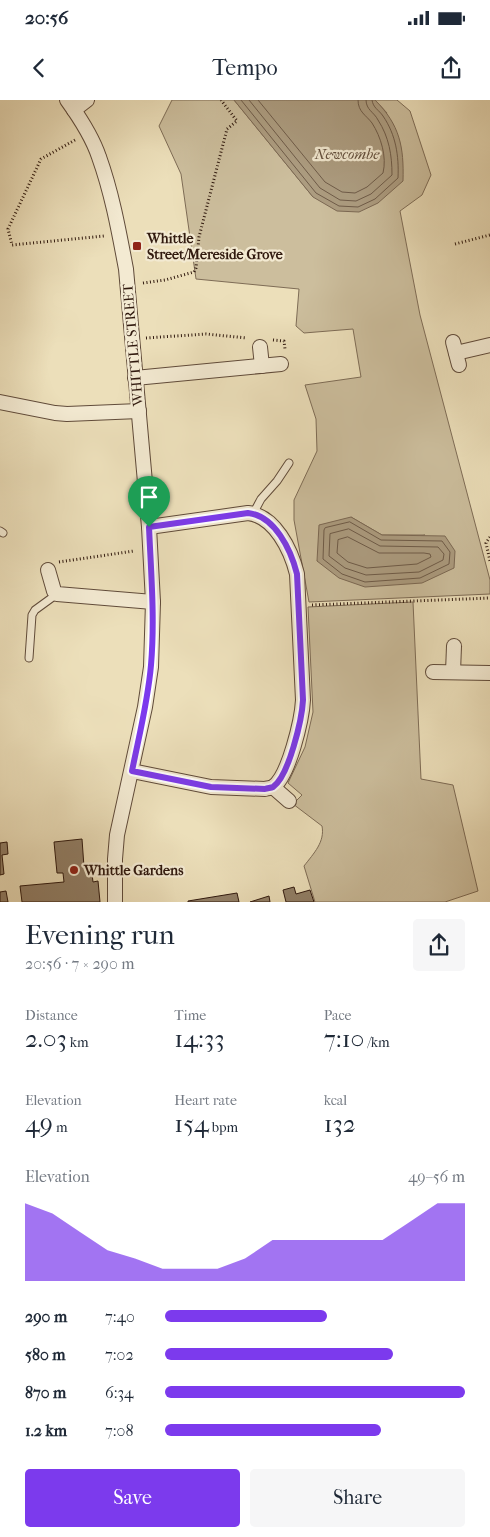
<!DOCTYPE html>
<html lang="en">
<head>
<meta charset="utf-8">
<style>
  body { margin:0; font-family:"IM FELL French Canon",serif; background:#f6f6f7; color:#1f2937; height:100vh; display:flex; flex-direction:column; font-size:19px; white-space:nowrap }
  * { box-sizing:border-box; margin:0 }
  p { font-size:16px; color:#747a83 }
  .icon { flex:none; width:28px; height:28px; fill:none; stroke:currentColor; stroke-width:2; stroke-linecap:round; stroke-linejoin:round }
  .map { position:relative; height:802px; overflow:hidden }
  .panel { display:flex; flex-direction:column; background:#fff; flex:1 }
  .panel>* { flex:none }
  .pin { position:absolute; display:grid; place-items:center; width:42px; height:42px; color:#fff; margin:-51px -21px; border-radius:50% 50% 50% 0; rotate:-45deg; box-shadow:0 0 5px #0007 }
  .pin .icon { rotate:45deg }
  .round { display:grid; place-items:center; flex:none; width:52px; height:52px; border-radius:5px; background:#f6f6f7 }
  .headline { display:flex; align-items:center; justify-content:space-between; height:85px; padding:0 25px }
  h1 { font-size:28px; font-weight:600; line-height:38px }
  .metrics { display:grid; grid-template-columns:repeat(3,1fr); gap:8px; height:85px; padding:5px 25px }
  .metrics div { display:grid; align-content:center }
  .metrics b { font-size:25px; font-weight:600 }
  .metrics small { font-size:14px; font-weight:400 }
  .metrics p { font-size:14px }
  .chart { height:140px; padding:10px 25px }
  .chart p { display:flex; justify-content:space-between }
  .chart svg { width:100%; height:90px; margin-top:5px; fill:#7c3aed; opacity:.7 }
  .cta { display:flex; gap:10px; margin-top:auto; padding:10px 25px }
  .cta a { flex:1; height:58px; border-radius:5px; background:#7c3aed; color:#fff; font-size:20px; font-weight:600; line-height:58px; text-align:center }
  .cta a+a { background:#f6f6f7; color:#1f2937 }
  ul { padding:0 25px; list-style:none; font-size:16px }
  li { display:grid; grid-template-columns:80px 60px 1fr; align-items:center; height:38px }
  li i { height:12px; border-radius:6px; background:#7c3aed }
  .status { display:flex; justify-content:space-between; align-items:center; height:35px; padding:0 25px; background:#fff; direction:ltr }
  .status svg { height:14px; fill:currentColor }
  header { display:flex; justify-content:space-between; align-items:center; height:65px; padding:0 25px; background:#fff; font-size:22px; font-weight:600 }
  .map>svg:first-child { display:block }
</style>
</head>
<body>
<div class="status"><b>20:56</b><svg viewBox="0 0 49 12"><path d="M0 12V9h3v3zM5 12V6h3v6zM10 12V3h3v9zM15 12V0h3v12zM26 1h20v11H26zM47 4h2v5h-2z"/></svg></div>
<header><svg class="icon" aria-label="back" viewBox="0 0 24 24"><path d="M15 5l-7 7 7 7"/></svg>Tempo<svg class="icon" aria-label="share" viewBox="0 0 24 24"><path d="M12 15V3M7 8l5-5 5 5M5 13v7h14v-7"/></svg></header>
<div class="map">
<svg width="490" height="802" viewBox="0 0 490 802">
  <rect width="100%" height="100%" fill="#ecdfba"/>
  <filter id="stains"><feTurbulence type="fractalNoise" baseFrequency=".004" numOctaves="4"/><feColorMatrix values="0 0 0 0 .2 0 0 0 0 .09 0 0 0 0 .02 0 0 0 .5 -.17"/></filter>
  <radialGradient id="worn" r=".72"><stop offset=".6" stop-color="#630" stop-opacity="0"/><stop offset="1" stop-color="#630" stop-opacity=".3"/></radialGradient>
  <g fill="#ccbe9d" stroke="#7e6c56" fill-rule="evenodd">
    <path d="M172,0H234L313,97L387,13L375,0H397L410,11L431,75L422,95L400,111L420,215L490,480V494L309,502L294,420V400L317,351L316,319L305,285L361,277L353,229L304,233L296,226L299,189L196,179L181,74L159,26ZM351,417L382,435H425L317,461Z"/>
    <path d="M413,502L421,679L453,685L478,791L445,802H315L304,766C314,753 325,742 322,726L293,704L302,695L288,683L305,647L313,612L308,507Z"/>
  </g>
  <g fill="#ac9c80" stroke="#7b6853">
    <path d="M234,0H375C400,25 404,47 403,81L378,103L359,112L337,111L313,97Z"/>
    <polygon points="351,417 382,435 445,436 455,451 454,468 422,483 365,487 339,478 317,461 319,425"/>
  </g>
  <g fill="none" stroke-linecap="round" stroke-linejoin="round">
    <g stroke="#6e5b48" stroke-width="1">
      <path d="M241,0L316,93L339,106L358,107L375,99L398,78C399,56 396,35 383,16C379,10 373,8 372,0"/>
      <path d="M249,0L320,88L340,100L356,101L371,94L392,75C392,55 389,37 378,20C374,12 366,10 366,0"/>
      <path d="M258,0L325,82L342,92L355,93L367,87L383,73C387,57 381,37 372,23C366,15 358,12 358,0"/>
      <polygon points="350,422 381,440 442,441 450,452 449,464 420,478 365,482 342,474 323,459 324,430 325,428"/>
      <polygon points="349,429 380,446 438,447 444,454 443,460 419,472 366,475 345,468 329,456 330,434"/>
      <polygon points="348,437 379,453 424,453 430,454 431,457 417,464 367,468 348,462 337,453 338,440"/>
    </g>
  </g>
  <g fill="#928068" stroke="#311a0f">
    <polygon points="82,739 84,767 91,766 93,782 98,781 100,802 22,802 20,786 64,782 63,773 57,773 54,742"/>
    <polygon points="7,742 8,754 2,755 4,774 0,775 0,743"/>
    <polygon points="294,787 296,794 310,790 314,802 286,802 283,790"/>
    <polygon points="6,791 8,802 0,802 0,792"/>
    <polygon points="237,793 239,802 188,802 188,801"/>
    <polygon points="269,796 270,802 250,802"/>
  </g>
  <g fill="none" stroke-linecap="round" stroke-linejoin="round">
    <g stroke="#604b3a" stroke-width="9">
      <g id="lane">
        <polyline points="253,414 261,399 277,381 289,363"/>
        <polyline points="0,431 3,433"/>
        <polyline points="29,558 32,515 35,510 57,494"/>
      </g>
    </g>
    <g stroke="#604b3a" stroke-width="16">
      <g id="street">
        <path d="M67,0C80,18 92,36 99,57C112,93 119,132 126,169L149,427L153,502L151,567L145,607L117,735L115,759V802"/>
        <polyline points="74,10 87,0"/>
        <polyline points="453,242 459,265"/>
        <polyline points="260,247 262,266"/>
        <polyline points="456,253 490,245"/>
        <polyline points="135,278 281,264"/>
        <polyline points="0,302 55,313 67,314 139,311"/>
        <polyline points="48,470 54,491 57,494 153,502"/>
        <polyline points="433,572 490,573"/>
        <polyline points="453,572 454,546"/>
        <path d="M132,671L211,687L265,689C268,688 271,688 273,687C289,676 302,619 303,600L297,474C291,450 275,416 248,413L149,427"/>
        <polyline points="273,687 289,701"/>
      </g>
    </g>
    <g stroke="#311a0f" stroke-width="3" stroke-dasharray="1 2.5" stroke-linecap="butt">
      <polyline points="75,40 41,59 8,129 12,145 104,136"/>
      <polyline points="455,144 490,135"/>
      <polyline points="143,183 165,180 194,172 196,168 199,137 227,29 237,21 221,0"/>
      <polyline points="146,238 206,234 247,238"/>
      <polyline points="273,240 284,241 285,249"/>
      <polyline points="490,437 486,443 490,461"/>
      <polyline points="59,462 134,451"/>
      <polyline points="312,505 490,498"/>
    </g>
    <use href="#lane" stroke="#f3ead2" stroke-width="7"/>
    <use href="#street" stroke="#f3ead2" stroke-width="14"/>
  </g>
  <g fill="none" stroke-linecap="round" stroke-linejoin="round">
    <g stroke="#fff" stroke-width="10">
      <path id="route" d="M248,413C275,416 291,450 297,474L303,600C302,619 289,676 273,687C271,688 268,688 265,689L211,687L132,671C139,636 148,601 151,565C155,519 151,473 149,427Z"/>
    </g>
    <use href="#route" stroke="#7c3aed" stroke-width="6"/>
  </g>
  <g fill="#8f2418" stroke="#f3ead2" stroke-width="2">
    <rect x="132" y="141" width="10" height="10" rx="2.5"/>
    <circle cx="74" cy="770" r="5"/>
  </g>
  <g text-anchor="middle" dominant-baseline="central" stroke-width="4.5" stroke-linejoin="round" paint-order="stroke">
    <g font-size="14" font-weight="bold" fill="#311a0f" stroke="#f3ead2" text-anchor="start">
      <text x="147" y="138">Whittle<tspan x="147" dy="16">Street/Mereside Grove</tspan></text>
      <text x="84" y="770">Whittle Gardens</text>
    </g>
    <g font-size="14" fill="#311a0f" stroke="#f3ead2">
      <text transform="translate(133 245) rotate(-95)">WHITTLE STREET</text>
    </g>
    <g font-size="15" font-style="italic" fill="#624e3c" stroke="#f3ead2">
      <text x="347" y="54">Newcombe</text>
    </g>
  </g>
  <rect width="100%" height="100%" filter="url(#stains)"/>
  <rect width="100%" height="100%" fill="url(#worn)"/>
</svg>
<div class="pin" style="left:149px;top:427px;background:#1e9e55"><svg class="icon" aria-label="arrive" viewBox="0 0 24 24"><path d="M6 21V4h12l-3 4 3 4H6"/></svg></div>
</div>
<section class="panel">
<div class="headline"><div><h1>Evening run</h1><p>20:56 · 7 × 290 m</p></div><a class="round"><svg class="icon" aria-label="share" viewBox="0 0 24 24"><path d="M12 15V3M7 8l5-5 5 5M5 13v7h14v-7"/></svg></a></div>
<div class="metrics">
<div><p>Distance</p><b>2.03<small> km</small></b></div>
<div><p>Time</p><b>14:33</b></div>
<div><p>Pace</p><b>7:10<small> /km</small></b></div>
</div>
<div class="metrics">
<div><p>Elevation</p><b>49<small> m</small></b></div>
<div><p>Heart rate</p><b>154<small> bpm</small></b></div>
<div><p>kcal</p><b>132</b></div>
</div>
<div class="chart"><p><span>Elevation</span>49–56 m</p>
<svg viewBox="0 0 160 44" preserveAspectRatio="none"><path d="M0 44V6L10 11L20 20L30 29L40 33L50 38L60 38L70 38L80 33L90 24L100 24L110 24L120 24L130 24L140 15L150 6L160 6V44z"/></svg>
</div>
<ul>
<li><b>290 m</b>7:40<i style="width:54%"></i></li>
<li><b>580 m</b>7:02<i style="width:76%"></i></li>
<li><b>870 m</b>6:34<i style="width:100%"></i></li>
<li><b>1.2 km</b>7:08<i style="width:72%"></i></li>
</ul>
<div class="cta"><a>Save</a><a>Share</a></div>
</section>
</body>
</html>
